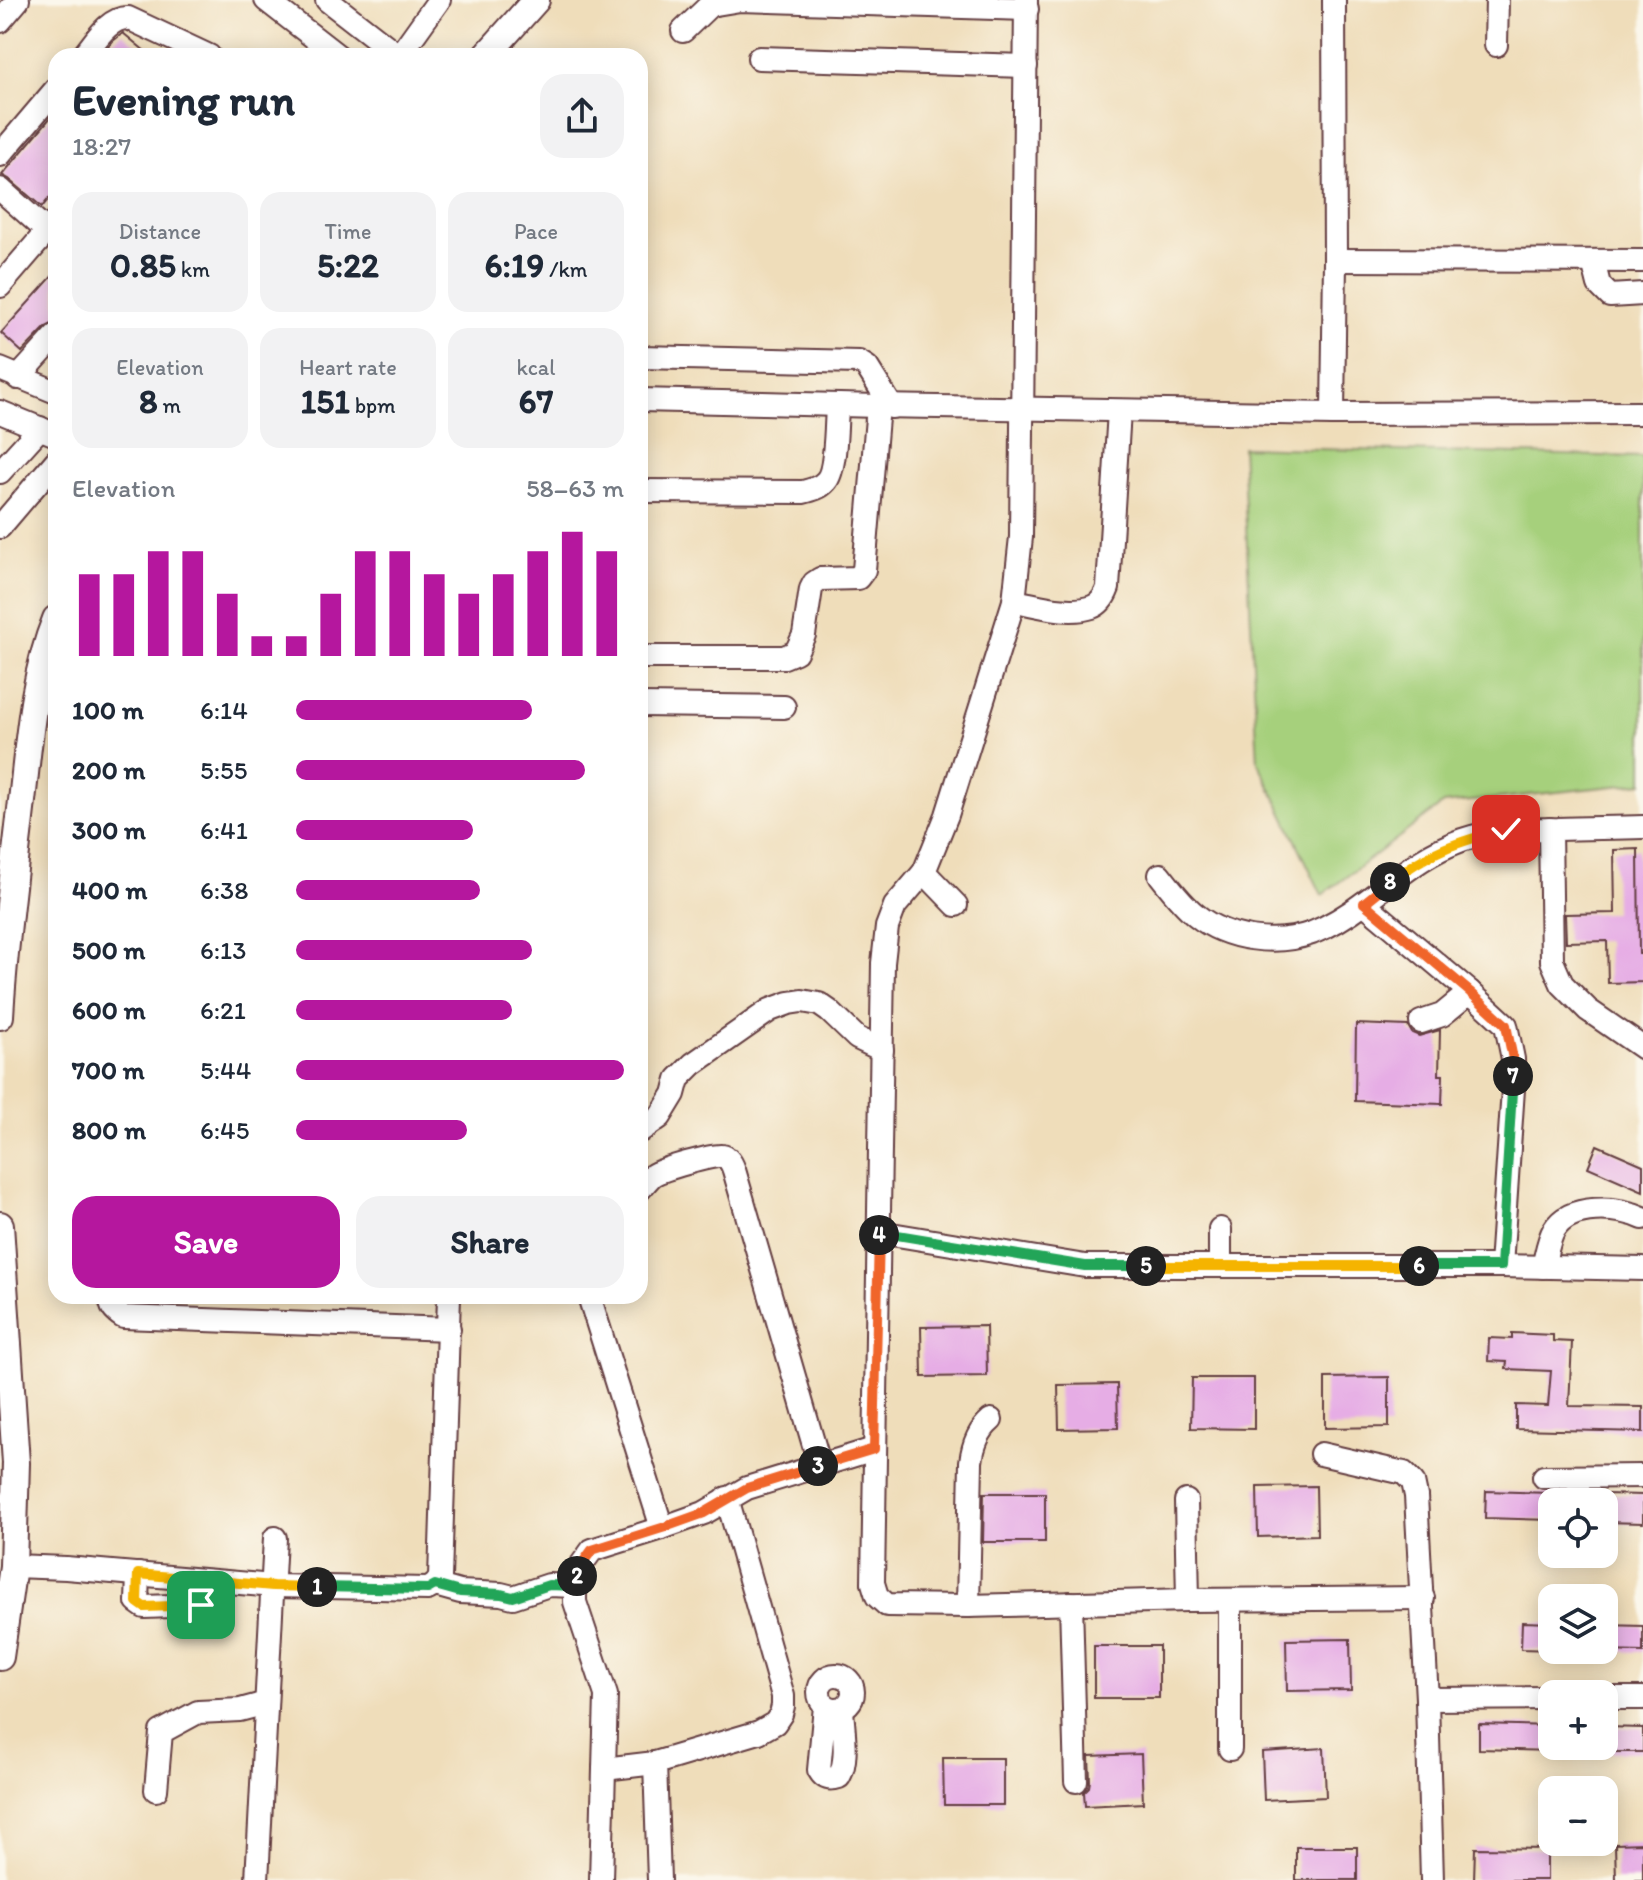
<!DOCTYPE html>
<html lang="en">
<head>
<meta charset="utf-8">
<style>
  body { margin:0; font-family:Itim,sans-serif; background:#f2f2f3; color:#1f2937; height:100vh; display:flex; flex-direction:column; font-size:30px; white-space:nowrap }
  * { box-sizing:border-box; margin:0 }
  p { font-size:26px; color:#747a83 }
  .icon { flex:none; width:44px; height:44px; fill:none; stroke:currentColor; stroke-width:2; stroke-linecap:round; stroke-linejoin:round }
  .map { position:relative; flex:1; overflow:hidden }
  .details { position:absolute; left:48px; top:48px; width:600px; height:1256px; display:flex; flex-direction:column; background:#fff; border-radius:24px; box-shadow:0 4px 20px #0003 }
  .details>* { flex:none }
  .fabs { position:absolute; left:1538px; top:1488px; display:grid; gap:16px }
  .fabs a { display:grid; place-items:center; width:80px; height:80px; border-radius:16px; background:#fff; box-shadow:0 4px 20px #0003; font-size:40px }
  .pin { position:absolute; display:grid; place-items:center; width:68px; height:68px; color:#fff; margin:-34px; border-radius:16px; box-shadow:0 4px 12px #0006 }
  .km { position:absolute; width:40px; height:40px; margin:-20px; border-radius:50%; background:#222; color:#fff; font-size:22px; line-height:40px; text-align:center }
  .round { display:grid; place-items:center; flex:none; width:84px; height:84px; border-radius:24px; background:#f2f2f3 }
  .summary { display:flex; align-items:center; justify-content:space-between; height:136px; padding:0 24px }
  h1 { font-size:44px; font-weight:800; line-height:60px }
  .stats { display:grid; grid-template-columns:repeat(3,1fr); gap:12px; height:136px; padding:8px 24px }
  .stats div { display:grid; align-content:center; border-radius:20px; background:#f2f2f3; text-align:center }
  .stats b { font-size:34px; font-weight:800 }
  .stats small { font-size:22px; font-weight:400 }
  .stats p { font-size:22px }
  .chart { height:224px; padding:16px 24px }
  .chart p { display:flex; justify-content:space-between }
  .chart svg { width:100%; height:144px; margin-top:8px; stroke:#b5179e; stroke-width:6 }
  .action { display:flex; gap:16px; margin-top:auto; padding:16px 24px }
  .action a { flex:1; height:92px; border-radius:24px; background:#b5179e; color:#fff; font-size:32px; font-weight:800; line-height:92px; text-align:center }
  .action a+a { background:#f2f2f3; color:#1f2937 }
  ul { padding:0 24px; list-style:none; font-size:26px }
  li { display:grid; grid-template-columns:128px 96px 1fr; align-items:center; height:60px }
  li i { height:20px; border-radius:10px; background:#b5179e }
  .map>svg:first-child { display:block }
</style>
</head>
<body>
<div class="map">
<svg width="1643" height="1880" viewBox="0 0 1643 1880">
  <rect width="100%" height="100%" fill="#fbf7ec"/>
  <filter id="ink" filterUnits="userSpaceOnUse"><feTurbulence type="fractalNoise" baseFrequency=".0125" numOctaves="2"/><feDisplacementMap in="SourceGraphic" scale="16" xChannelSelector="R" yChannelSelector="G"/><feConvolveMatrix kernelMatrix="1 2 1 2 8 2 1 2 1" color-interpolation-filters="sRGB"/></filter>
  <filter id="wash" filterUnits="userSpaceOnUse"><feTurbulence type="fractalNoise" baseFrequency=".006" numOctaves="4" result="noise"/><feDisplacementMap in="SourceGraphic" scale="32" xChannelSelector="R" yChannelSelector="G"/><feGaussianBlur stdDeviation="1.8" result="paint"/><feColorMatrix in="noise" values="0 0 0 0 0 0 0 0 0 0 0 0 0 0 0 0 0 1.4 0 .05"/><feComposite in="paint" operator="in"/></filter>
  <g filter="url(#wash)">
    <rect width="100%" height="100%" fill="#efddba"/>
    <polygon fill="#a6d07c" stroke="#787854" stroke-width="2" points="1242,447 1643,457 1643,783 1443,804 1322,895 1258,762"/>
    <g id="blocks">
      <g fill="#e6ade5">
        <polygon points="123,33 151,56 101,56 113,41"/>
        <polygon points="56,111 56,190 42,207 9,179 2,175"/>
        <polygon points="56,272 56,322 46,327 22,352 1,333"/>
        <polygon points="1638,849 1639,954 1643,954 1643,982 1608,983 1607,941 1566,942 1565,914 1615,913 1614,850"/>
        <polygon points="1356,1024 1408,1026 1412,1033 1419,1036 1440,1030 1439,1075 1443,1075 1442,1104 1355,1101"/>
        <polygon points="1597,1145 1643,1165 1643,1191 1588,1167"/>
        <polygon points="986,1326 987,1376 922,1377 921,1327"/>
        <polygon points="1512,1333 1553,1335 1553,1341 1572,1342 1569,1406 1643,1407 1643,1432 1516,1429 1516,1405 1548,1406 1551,1371 1506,1369 1507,1362 1488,1361 1489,1338 1512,1339"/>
        <polygon points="1389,1377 1389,1427 1325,1428 1325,1378"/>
        <polygon points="1192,1378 1254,1378 1254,1429 1191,1428"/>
        <polygon points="1117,1384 1118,1428 1059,1429 1058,1385"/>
        <polygon points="1316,1486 1317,1535 1258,1537 1257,1487"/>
        <polygon points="1486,1491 1552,1493 1552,1520 1485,1518"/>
        <polygon points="984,1493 1045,1493 1045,1542 983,1542"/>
        <polygon points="1604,1494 1643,1495 1643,1523 1604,1522"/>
        <polygon points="1522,1622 1552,1623 1552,1650 1521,1649"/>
        <polygon points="1604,1625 1643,1626 1643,1652 1604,1651"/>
        <polygon points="1350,1639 1351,1690 1287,1691 1286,1640"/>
        <rect x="1094" y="1646" width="65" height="52"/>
        <polygon points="1479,1724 1552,1726 1552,1751 1479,1749"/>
        <polygon points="1604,1727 1643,1728 1643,1752 1604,1752"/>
        <polygon points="1324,1748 1326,1797 1264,1800 1262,1752"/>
        <polygon points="1141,1754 1143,1803 1085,1806 1084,1792 1089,1787 1090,1781 1089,1756"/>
        <polygon points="943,1758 1003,1758 1003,1805 944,1805"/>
        <polygon points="1643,1843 1643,1880 1616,1880 1615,1844"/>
        <rect x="1296" y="1847" width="61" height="33"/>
        <polygon points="1475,1848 1547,1849 1547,1880 1474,1880"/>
      </g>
    </g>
  </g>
  <g filter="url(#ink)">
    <use href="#blocks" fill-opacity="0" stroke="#633c40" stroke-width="2"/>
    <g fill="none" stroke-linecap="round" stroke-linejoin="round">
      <g stroke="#633c40" stroke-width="26">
        <g id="minor">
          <polyline points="266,0 338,56"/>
          <polyline points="327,0 399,56"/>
          <polyline points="1026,0 1021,537 1014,601 947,815 924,872 895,906 887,927 883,963 873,1583 877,1596 887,1605 968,1606 1188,1600 1423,1598"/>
          <polyline points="0,21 18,0"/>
          <polyline points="683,31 710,5 740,0 1027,9"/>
          <polyline points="1496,45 1497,0"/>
          <path d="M83,56C95,42 109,17 128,18L209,56"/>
          <polyline points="399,56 439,0"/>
          <polyline points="759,58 1026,66"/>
          <polyline points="0,155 56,89"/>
          <polyline points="0,189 47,231"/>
          <polyline points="1335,260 1643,261"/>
          <polyline points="1593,261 1599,285 1610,296 1643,294"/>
          <polyline points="0,286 56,221"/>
          <polyline points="640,357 859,362 867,367 892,407"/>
          <polyline points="0,369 56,392"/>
          <polyline points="18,378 56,336"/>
          <polyline points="640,400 878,406 1333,414 1643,413"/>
          <polyline points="0,412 56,435"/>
          <polyline points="1333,414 1335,260 1334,0"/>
          <polyline points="0,472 40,428"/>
          <path d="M640,491L803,492C812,490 820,488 826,481C836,471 836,421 837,405"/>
          <polyline points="0,527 56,461"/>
          <path d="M1014,601C1038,605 1068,615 1092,607C1101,604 1105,596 1108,588L1119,411"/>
          <polyline points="640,657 784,657 796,652 804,635 811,589 814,583 820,579 858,578 864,570 878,406"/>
          <polyline points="640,705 784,707"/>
          <polyline points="1550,829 1552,961 1562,984 1588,1010 1643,1048"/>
          <polyline points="924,872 956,905"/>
          <path d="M1160,875C1171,889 1182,904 1196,915C1227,940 1276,946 1312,933C1330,926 1349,914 1365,902C1398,878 1421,855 1462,840C1493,829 1525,829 1558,829C1586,828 1615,828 1643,827"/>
          <polyline points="1364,903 1470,992 1506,1025 1513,1059 1513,1089 1501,1266"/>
          <polyline points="1421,1022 1442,1015 1470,992"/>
          <polyline points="640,1131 660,1117 674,1094 678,1079 693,1064 770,1010 789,1003 802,1001 819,1004 829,1011 857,1038 882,1050"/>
          <path d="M640,1189C644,1185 648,1179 653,1175C660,1170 714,1154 722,1156C729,1157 732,1164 734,1170L820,1466"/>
          <polyline points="1220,1229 1220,1266"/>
          <polyline points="879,1232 1085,1266 1501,1266 1643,1269"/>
          <path d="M1543,1267C1546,1256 1548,1240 1554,1230C1570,1203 1618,1207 1643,1218"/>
          <path d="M111,1296C110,1307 114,1311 123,1317L449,1329"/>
          <polyline points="589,1296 662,1528"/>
          <polyline points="1321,1454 1404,1473 1413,1482 1416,1496 1427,1699 1432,1880"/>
          <polyline points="1544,1477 1643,1476"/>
          <polyline points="1186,1501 1188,1600"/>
          <polyline points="13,1566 66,1568 273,1586 428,1589 435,1585 460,1592 501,1594 513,1597 549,1585 575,1586"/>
          <polyline points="138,1574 137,1602 144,1607 201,1605"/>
          <polyline points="435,1585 440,1578 449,1296"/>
          <polyline points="1230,1600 1230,1749"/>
          <polyline points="1071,1603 1076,1781"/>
          <path d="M968,1606L971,1462C973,1445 978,1431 991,1420"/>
          <circle cx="836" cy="1692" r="17"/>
          <polyline points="1604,1698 1643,1698"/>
          <polyline points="1427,1699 1552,1698"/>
          <path d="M825,1706L819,1770C824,1779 830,1780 839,1777C849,1759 843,1729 842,1709"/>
          <polyline points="655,1763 659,1880"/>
          <polyline points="604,1769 655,1763 759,1732 775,1723 781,1714 783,1706 783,1696 727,1498"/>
          <polyline points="156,1790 161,1732 198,1712 240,1710 266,1703"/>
          <polyline points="257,1880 275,1538"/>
          <polyline points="601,1880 606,1695 575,1602 575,1586 579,1568 592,1550 662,1528 704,1513 747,1488 874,1449"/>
        </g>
      </g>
      <g stroke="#633c40" stroke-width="30">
        <g id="major">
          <polyline points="486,56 536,0"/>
          <path d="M0,1016C4,944 14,872 22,801C29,740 33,676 56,619"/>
          <polyline points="0,1225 16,1463 13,1566 0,1657"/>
        </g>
      </g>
      <use href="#minor" stroke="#fff" stroke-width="22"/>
      <use href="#major" stroke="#fff" stroke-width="26"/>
    </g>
  </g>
  <g fill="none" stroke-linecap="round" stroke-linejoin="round" filter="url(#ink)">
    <g stroke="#fff" stroke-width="16">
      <polyline id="split-1" points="201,1605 144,1607 137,1602 138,1574 273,1586 317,1587"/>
    </g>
    <g stroke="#fff" stroke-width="16">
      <polyline id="split-2" points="317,1587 428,1589 435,1585 460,1592 501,1594 513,1597 549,1585 575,1586 577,1576"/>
    </g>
    <g stroke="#fff" stroke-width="16">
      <polyline id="split-3" points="577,1576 579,1568 592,1550 662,1528 704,1513 747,1488 818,1466"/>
    </g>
    <g stroke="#fff" stroke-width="16">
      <polyline id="split-4" points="818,1466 874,1449 879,1235"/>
    </g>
    <g stroke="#fff" stroke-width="16">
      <polyline id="split-5" points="879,1235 879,1232 1085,1266 1146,1266"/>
    </g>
    <g stroke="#fff" stroke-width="16">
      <polyline id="split-6" points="1146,1266 1419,1266"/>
    </g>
    <g stroke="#fff" stroke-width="16">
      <polyline id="split-7" points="1419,1266 1501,1266 1513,1076"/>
    </g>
    <g stroke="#fff" stroke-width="16">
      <polyline id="split-8" points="1390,882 1364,903 1470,992 1506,1025 1513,1059 1513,1076"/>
    </g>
    <g stroke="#fff" stroke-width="16">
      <path id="split-9" d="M1390,882C1428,851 1460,841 1506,829"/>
    </g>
    <use href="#split-1" stroke="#f5b400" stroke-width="10"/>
    <use href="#split-2" stroke="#22a559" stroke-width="10"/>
    <use href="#split-3" stroke="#f0652b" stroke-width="10"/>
    <use href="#split-4" stroke="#f0652b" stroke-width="10"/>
    <use href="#split-5" stroke="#22a559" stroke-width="10"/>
    <use href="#split-6" stroke="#f5b400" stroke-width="10"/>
    <use href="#split-7" stroke="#22a559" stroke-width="10"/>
    <use href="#split-8" stroke="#f0652b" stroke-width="10"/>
    <use href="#split-9" stroke="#f5b400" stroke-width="10"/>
  </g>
</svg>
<div class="fabs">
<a><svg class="icon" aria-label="locate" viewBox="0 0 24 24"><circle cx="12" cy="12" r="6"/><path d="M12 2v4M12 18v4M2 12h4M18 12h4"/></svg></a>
<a><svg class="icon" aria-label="layers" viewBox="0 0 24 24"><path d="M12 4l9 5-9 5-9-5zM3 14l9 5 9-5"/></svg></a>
<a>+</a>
<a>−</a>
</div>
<div class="pin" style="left:201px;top:1605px;background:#1e9e55"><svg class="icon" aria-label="arrive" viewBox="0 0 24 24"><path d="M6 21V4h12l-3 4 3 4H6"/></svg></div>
<div class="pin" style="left:1506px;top:829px;background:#d93025"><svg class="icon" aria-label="check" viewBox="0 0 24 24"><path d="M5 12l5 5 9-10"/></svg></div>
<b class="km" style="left:317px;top:1587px">1</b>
<b class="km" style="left:577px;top:1576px">2</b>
<b class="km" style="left:818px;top:1466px">3</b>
<b class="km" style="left:879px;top:1235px">4</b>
<b class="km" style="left:1146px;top:1266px">5</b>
<b class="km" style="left:1419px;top:1266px">6</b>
<b class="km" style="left:1513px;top:1076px">7</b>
<b class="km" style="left:1390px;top:882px">8</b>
<section class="details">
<div class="summary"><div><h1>Evening run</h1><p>18:27</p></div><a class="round"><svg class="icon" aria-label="share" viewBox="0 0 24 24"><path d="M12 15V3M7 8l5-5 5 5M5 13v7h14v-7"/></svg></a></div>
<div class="stats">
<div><p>Distance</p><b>0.85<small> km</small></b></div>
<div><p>Time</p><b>5:22</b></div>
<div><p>Pace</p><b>6:19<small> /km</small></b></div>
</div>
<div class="stats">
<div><p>Elevation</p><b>8<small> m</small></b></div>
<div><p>Heart rate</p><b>151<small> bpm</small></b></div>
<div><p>kcal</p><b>67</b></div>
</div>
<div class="chart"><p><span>Elevation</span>58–63 m</p>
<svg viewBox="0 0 160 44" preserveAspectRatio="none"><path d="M5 44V19M15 44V19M25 44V12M35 44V12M45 44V25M55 44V38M65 44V38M75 44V25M85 44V12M95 44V12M105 44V19M115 44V25M125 44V19M135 44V12M145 44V6M155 44V12"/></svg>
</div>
<ul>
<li><b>100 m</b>6:14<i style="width:72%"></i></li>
<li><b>200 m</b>5:55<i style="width:88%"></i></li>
<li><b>300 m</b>6:41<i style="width:54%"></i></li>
<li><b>400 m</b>6:38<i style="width:56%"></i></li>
<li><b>500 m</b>6:13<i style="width:72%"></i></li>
<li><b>600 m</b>6:21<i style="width:66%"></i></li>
<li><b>700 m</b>5:44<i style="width:100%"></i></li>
<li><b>800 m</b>6:45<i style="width:52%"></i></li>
</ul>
<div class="action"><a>Save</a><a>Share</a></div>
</section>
</div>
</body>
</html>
